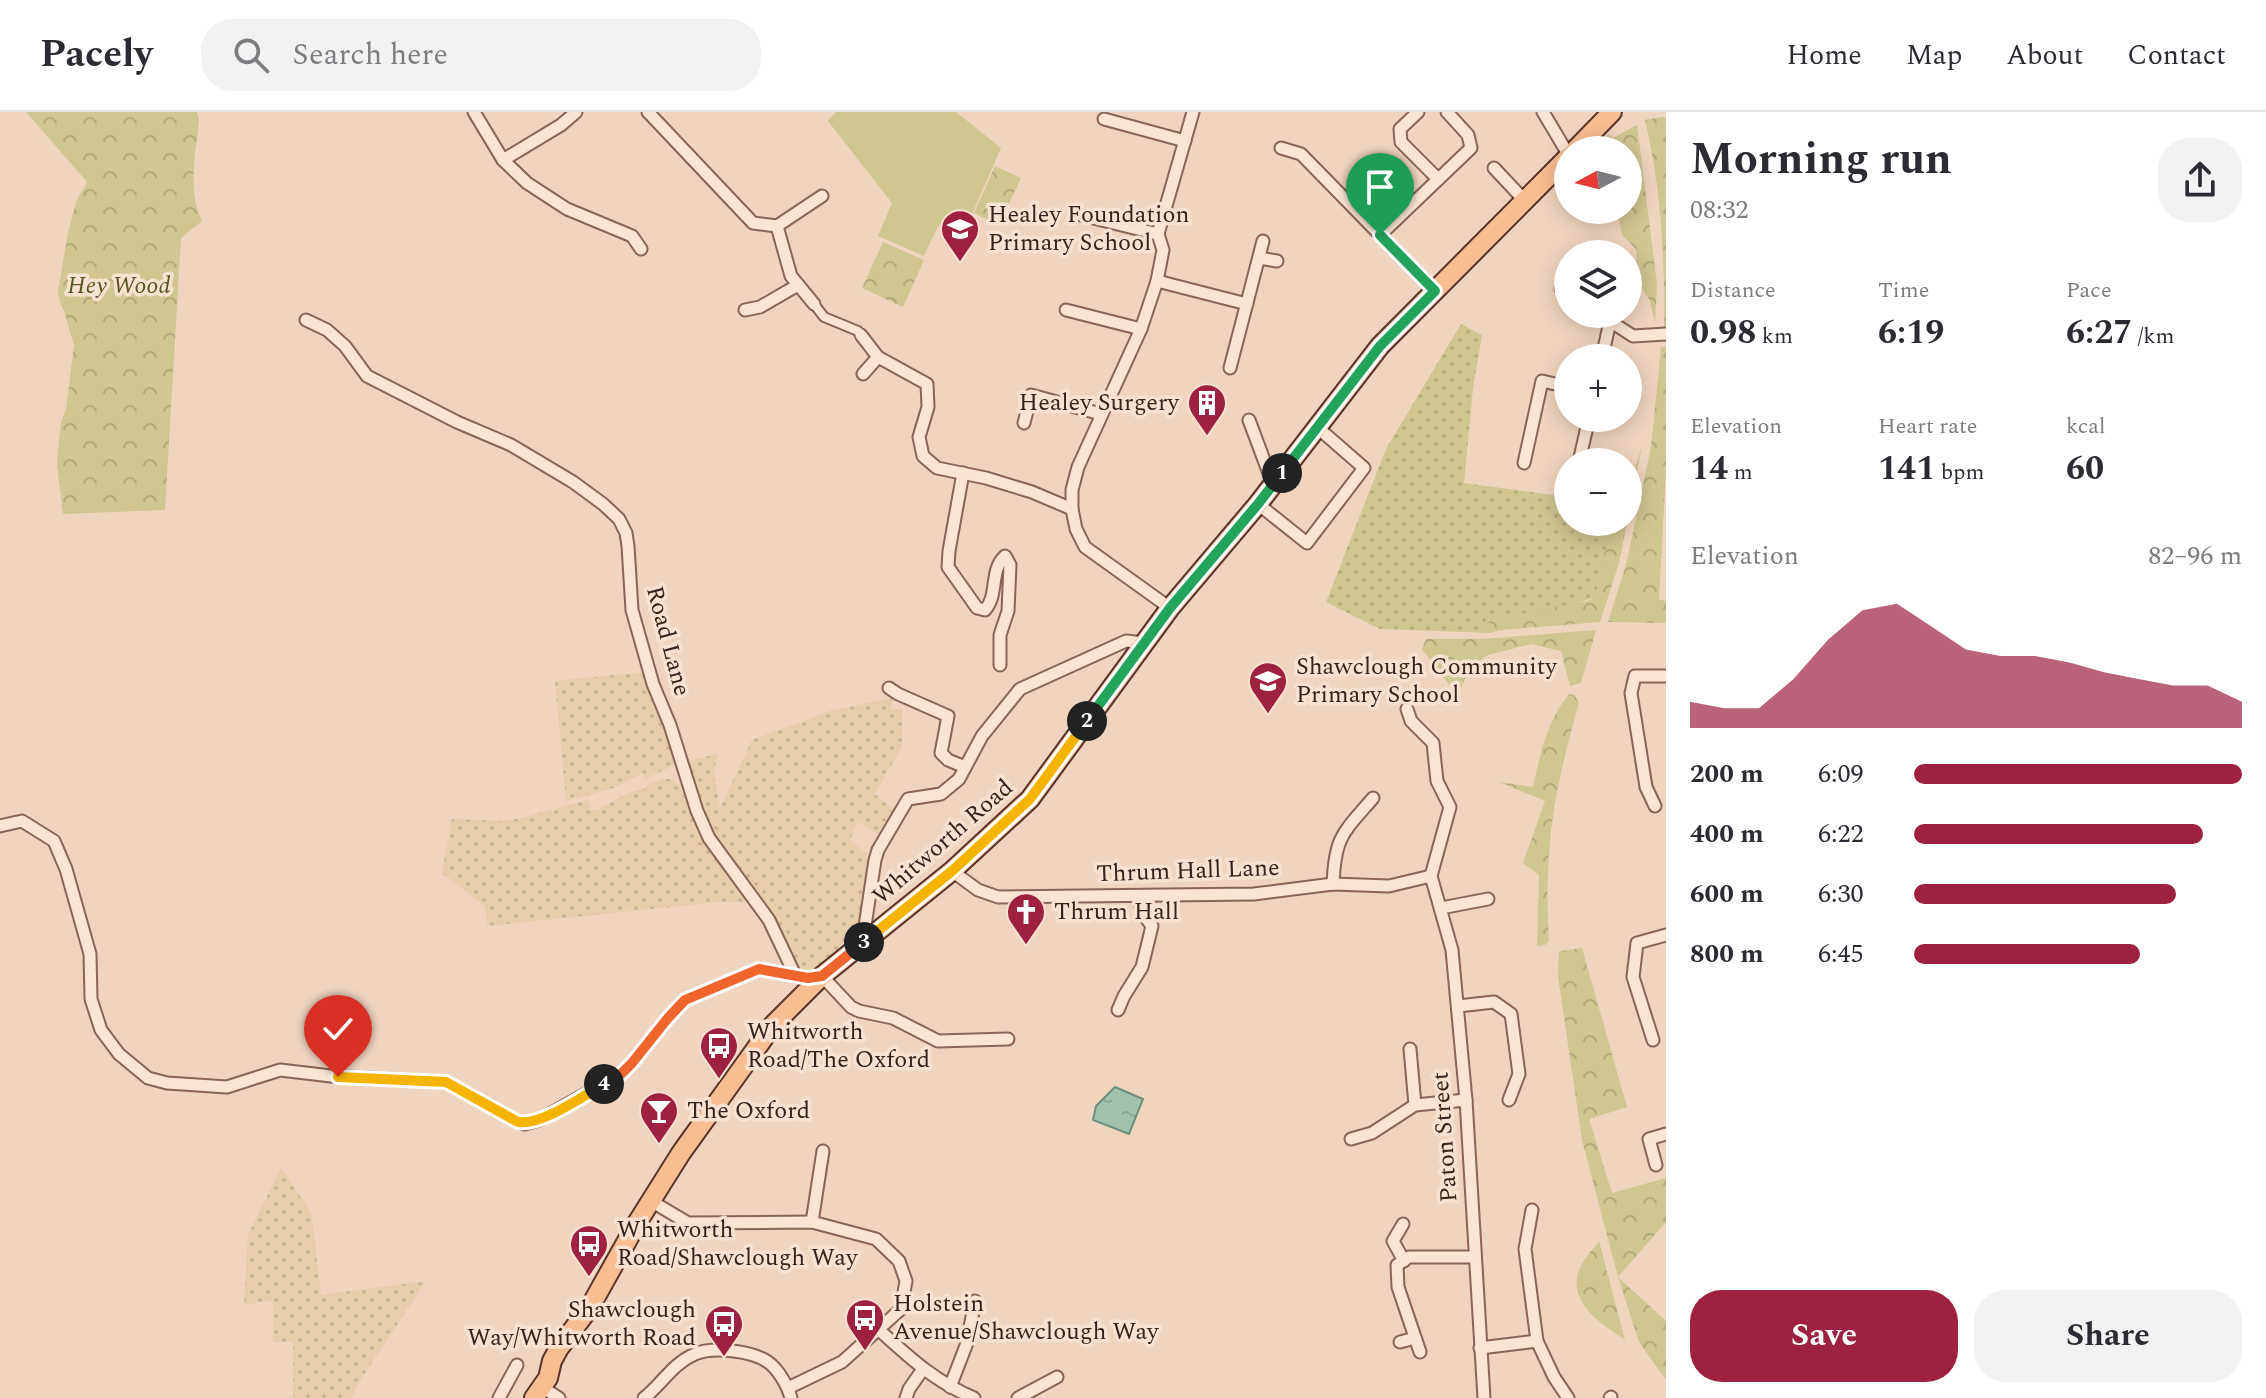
<!DOCTYPE html>
<html lang="en">
<head>
<meta charset="utf-8">
<style>
  body { margin:0; font-family:Spectral,serif; background:#f2f2f3; color:#2b2b33; height:100vh; display:flex; flex-direction:column; font-size:30px; white-space:nowrap }
  * { box-sizing:border-box; margin:0 }
  p { font-size:26px; color:#7c7c81 }
  .icon { flex:none; width:44px; height:44px; fill:none; stroke:currentColor; stroke-width:2; stroke-linecap:round; stroke-linejoin:round }
  .map { position:relative; flex:1; overflow:hidden }
  .details { display:flex; flex-direction:column; background:#fff; width:600px }
  .details>* { flex:none }
  .needle { width:52px; rotate:263deg }
  .fabs { position:absolute; left:1554px; top:24px; display:grid; gap:16px }
  .fabs a { display:grid; place-items:center; width:88px; height:88px; border-radius:50%; background:#fff; box-shadow:0 4px 20px #0003; font-size:40px }
  .pin { position:absolute; display:grid; place-items:center; width:68px; height:68px; color:#fff; margin:-82px -34px; border-radius:50% 50% 50% 0; rotate:-45deg; box-shadow:0 0 8px #0007 }
  .pin .icon { rotate:45deg }
  .km { position:absolute; width:40px; height:40px; margin:-20px; border-radius:50%; background:#222; color:#fff; font-size:22px; line-height:40px; text-align:center }
  .round { display:grid; place-items:center; flex:none; width:84px; height:84px; border-radius:32px; background:#f2f2f3 }
  .summary { display:flex; align-items:center; justify-content:space-between; height:136px; padding:0 24px }
  h1 { font-size:44px; font-weight:700; line-height:60px }
  .metrics { display:grid; grid-template-columns:repeat(3,1fr); gap:12px; height:136px; padding:8px 24px }
  .metrics div { display:grid; align-content:center }
  .metrics b { font-size:34px; font-weight:700 }
  .metrics small { font-size:22px; font-weight:400 }
  .metrics p { font-size:22px }
  .chart { height:224px; padding:16px 24px }
  .chart p { display:flex; justify-content:space-between }
  .chart svg { width:100%; height:144px; margin-top:8px; fill:#9e2142; opacity:.7 }
  .button { display:flex; gap:16px; margin-top:auto; padding:16px 24px }
  .button a { flex:1; height:92px; border-radius:32px; background:#9e2142; color:#fff; font-size:32px; font-weight:700; line-height:92px; text-align:center }
  .button a+a { background:#f2f2f3; color:#2b2b33 }
  ul { padding:0 24px; list-style:none; font-size:26px }
  li { display:grid; grid-template-columns:128px 96px 1fr; align-items:center; height:60px }
  li i { height:20px; border-radius:10px; background:#9e2142 }
  header { display:flex; align-items:center; gap:48px; box-sizing:border-box; height:112px; padding:0 40px; background:#fff; border-bottom:2px solid #e1e1e2 }
  header strong { font-size:38px }
  nav { display:flex; gap:44px; margin-inline-start:auto; font-size:28px }
  .search { width:560px; height:72px; background:#f2f2f3; display:flex; align-items:center; gap:20px; box-sizing:border-box; padding:0 28px; border-radius:32px; color:#7c7c81; font-size:30px }
  main { display:flex; flex:1; min-height:0 }
  .map>svg:first-child { display:block }
</style>
</head>
<body>
<header>
<strong>Pacely</strong>
<div class="search"><svg class="icon" aria-label="search" viewBox="0 0 24 24"><circle cx="10" cy="10" r="6"/><path d="M15 15l6 6"/></svg>Search here</div>
<nav><a>Home</a><a>Map</a><a>About</a><a>Contact</a></nav>
</header>
<main>
<div class="map">
<svg width="1666" height="1286" viewBox="0 0 1666 1286">
  <defs>
    <pattern id="farmland-dots" width="8" height="8" patternUnits="userSpaceOnUse" patternTransform="scale(2)"><rect width="8" height="8" fill="#e7cdaa"/><path d="M2 2h.1M6 6h.1" fill="none" stroke="#c7b092" stroke-width="1.8" stroke-linecap="round"/></pattern>
    <pattern id="grass-dots" width="8" height="8" patternUnits="userSpaceOnUse" patternTransform="scale(2)"><rect width="8" height="8" fill="#cfc691"/><path d="M2 2h.1M6 6h.1" fill="none" stroke="#b2aa7c" stroke-width="1.8" stroke-linecap="round"/></pattern>
    <pattern id="forest-crowns" width="20" height="18" patternUnits="userSpaceOnUse" patternTransform="scale(2)"><rect width="20" height="18" fill="#cfc691"/><path d="M2 6a3 3 0 1 1 6 0M12 15a3 3 0 1 1 6 0" fill="none" stroke="#b2aa7c"/></pattern>
    <pattern id="water-ripples" width="26" height="14" patternUnits="userSpaceOnUse" patternTransform="scale(2)"><rect width="26" height="14" fill="#a2c2b0"/><path d="M2 4q2-2 4 0t4 0M15 11q2-2 4 0t4 0" fill="none" stroke="#8ca697"/></pattern>
  </defs>
  <rect width="100%" height="100%" fill="#f1d4be"/>
  <g fill="url(#farmland-dots)">
    <polygon points="643,560 667,618 678,651 646,667 643,661 613,676 566,689 555,569"/>
    <polygon points="892,586 891,597 902,598 902,634 875,682 897,700 883,725 858,710 850,728 868,742 864,747 869,749 870,755 860,824 814,863 798,859 713,727 685,650 717,642 714,662 720,696 752,628 830,599"/>
    <polygon points="663,667 672,667 678,672 712,740 748,790 720,790 487,814 487,806 485,794 442,761 452,707 501,709 522,706 588,688 590,698 597,698 628,681 647,676 646,673"/>
    <polygon points="281,1056 311,1100 321,1183 426,1169 357,1273 352,1286 293,1286 293,1230 273,1230 273,1188 244,1193 248,1123"/>
  </g>
  <polygon fill="url(#grass-dots)" points="1461,212 1482,223 1473,276 1464,371 1568,385 1568,410 1618,410 1595,485 1491,521 1380,517 1326,490 1386,337"/>
  <g fill="url(#forest-crowns)">
    <path d="M26,0H197L199,8C196,42 187,78 202,109L181,126L165,398L63,402L57,354L58,338L61,310L66,297L74,233L64,199L60,191L58,179L68,121L76,90L87,70Z"/>
    <path d="M1662,5L1666,6V215H1664C1665,147 1661,75 1645,8Z"/>
    <polygon points="1637,13 1657,172 1655,211 1650,189 1638,170 1636,137 1622,123 1617,98 1628,98 1628,38 1598,38 1608,22 1613,26"/>
    <polygon points="995,54 1021,66 1000,111 997,112 974,101"/>
    <polygon points="883,130 924,148 903,195 862,176"/>
    <polygon points="1661,235 1666,235 1666,358 1659,487 1666,489 1666,511 1608,510 1626,453 1651,335"/>
    <polygon points="1642,334 1619,451 1600,510 1491,519 1487,511 1494,507 1588,489 1595,485 1611,411 1628,410 1628,378"/>
    <polygon points="1596,518 1581,571 1570,574 1561,539 1531,532 1488,543 1471,555 1457,583 1422,537 1426,527 1483,527"/>
    <path d="M1569,582L1574,583L1579,590C1567,635 1554,682 1550,730C1547,762 1547,796 1549,829L1545,833L1537,834L1539,763L1523,751L1545,689L1499,670L1533,675C1541,640 1546,611 1569,582Z"/>
    <polygon points="1582,836 1627,995 1589,1007 1612,1081 1666,1066 1666,1110 1618,1165 1666,1209 1666,1268 1639,1230 1618,1165 1582,1028 1558,864 1559,839"/>
    <path d="M1599,1129L1625,1228C1604,1213 1569,1193 1578,1161C1581,1149 1592,1139 1599,1129Z"/>
  </g>
  <polygon fill="#cfc691" points="836,0 956,0 1001,36 972,102 938,114 924,144 878,124 892,91 828,9"/>
  <polygon fill="url(#water-ripples)" stroke="#68907c" stroke-width="2" points="1115,975 1143,987 1129,1022 1093,1008 1096,994"/>
  <g fill="none" stroke-linecap="round" stroke-linejoin="round">
    <g stroke="#8a6455" stroke-width="12">
      <polyline id="pedestrian" points="814,192 824,205 858,219 861,223"/>
    </g>
    <g stroke="#8a6455" stroke-width="15">
      <g id="minor">
        <polyline points="474,0 503,48 527,71 567,97 632,124 641,137"/>
        <polyline points="648,0 753,111 777,114 822,84"/>
        <polyline points="1418,0 1400,17 1401,30 1438,67"/>
        <polyline points="1543,0 1568,42"/>
        <polyline points="1104,7 1185,29"/>
        <polyline points="1281,36 1301,42 1435,179"/>
        <polyline points="503,48 561,13 576,0"/>
        <polyline points="1494,56 1525,89"/>
        <polyline points="1077,102 1158,122"/>
        <polyline points="777,114 791,164 814,192"/>
        <polyline points="1380,123 1471,36 1468,23 1447,0"/>
        <polyline points="1259,146 1277,149"/>
        <polyline points="1157,169 1247,192"/>
        <polyline points="1561,177 1568,182"/>
        <polyline points="745,198 760,195 798,173"/>
        <polyline points="1066,198 1141,217"/>
        <polyline points="1599,202 1633,224 1666,222"/>
        <polyline points="306,208 327,218 345,234 367,264 457,310 511,333 573,370 603,392 619,407 626,421 628,434 632,498 653,572 670,613 697,699 709,726 769,808 795,863"/>
        <polyline points="861,223 878,245 927,272 928,295 919,325 923,344 937,356 986,366 1032,380 1072,397 1076,417 1085,435 1170,496"/>
        <polyline points="1602,246 1610,209"/>
        <polyline points="1230,256 1263,129"/>
        <polyline points="863,262 878,245"/>
        <polyline points="1249,308 1273,372"/>
        <polyline points="1024,311 1031,283 1101,302"/>
        <polyline points="1579,350 1589,306"/>
        <polyline points="1524,351 1542,269 1568,275"/>
        <path d="M963,361L949,439L948,455L977,496L985,498C999,482 989,459 1005,444L1010,453L1008,499L1000,523V553"/>
        <polyline points="1258,392 1307,431 1364,356 1317,315"/>
        <polyline points="1072,397 1072,378 1078,355 1141,217 1157,169 1163,138 1158,122 1193,0"/>
        <polyline points="889,576 898,582 948,604 941,641 948,648 965,655"/>
        <polyline points="1407,597 1411,609 1433,631 1437,669 1450,695 1431,764"/>
        <polyline points="1655,694 1646,675 1631,581 1635,564 1666,564"/>
        <polyline points="0,714 22,709 54,729 66,757 90,842 91,887 101,918 119,942 148,966 167,971 227,975 280,958 331,964 446,970 518,1010 525,1012 539,1008 621,962 632,951 668,906 685,888 759,857 808,866 822,864 851,895 859,899 893,906 938,929 1008,927"/>
        <polyline points="952,759 978,778 998,785 1254,782 1333,772 1389,774 1431,764"/>
        <polyline points="1431,764 1452,838 1466,988 1484,1286"/>
        <path d="M1333,772C1335,724 1343,721 1373,686"/>
        <polyline points="1441,796 1488,787"/>
        <polyline points="866,828 865,814 875,748 878,738 908,687 941,682 959,667 982,624 1020,577 1126,529 1145,531"/>
        <polyline points="1458,894 1494,890 1511,902 1519,962 1509,988"/>
        <polyline points="1118,898 1124,884 1142,855 1152,814 1143,802 1138,784"/>
        <polyline points="1653,928 1633,865 1637,831 1666,823"/>
        <polyline points="1410,937 1415,993"/>
        <polyline points="1351,1027 1372,1021 1415,993 1466,988"/>
        <polyline points="1656,1053 1649,1027 1666,1022"/>
        <polyline points="651,1089 688,1111 812,1110 876,1127 899,1149 906,1169 901,1197 842,1250 788,1276"/>
        <polyline points="1532,1098 1525,1137 1537,1229 1554,1265 1568,1286"/>
        <polyline points="812,1110 823,1039"/>
        <polyline points="1403,1112 1393,1129 1404,1149"/>
        <path d="M878,1217C910,1246 934,1269 974,1286"/>
        <polyline points="1400,1230 1415,1226"/>
        <polyline points="1480,1236 1537,1229"/>
        <polyline points="1420,1240 1398,1175 1397,1153 1409,1145 1474,1145"/>
        <polyline points="542,1275 559,1286"/>
        <polyline points="950,1275 967,1231 975,1189"/>
        <polyline points="499,1286 517,1253"/>
        <path d="M644,1286C662,1272 673,1251 695,1242C713,1234 752,1239 768,1250C778,1257 788,1274 791,1286"/>
        <polyline points="906,1286 909,1277 923,1257"/>
        <polyline points="1018,1286 1057,1265"/>
        <polyline points="1610,1286 1611,1285"/>
      </g>
    </g>
    <g stroke="#57332a" stroke-width="22">
      <g id="primary">
        <polyline points="1575,38 1612,0"/>
        <polyline points="534,1286 548,1266 552,1249 559,1236 590,1195 637,1111 681,1041 773,913 822,864 952,759 1030,687 1170,496 1258,392 1380,234 1568,45"/>
      </g>
    </g>
    <use href="#pedestrian" stroke="#fbe4d1" stroke-width="8"/>
    <use href="#minor" stroke="#fbe4d1" stroke-width="11"/>
    <use href="#primary" stroke="#f8bd92" stroke-width="18"/>
  </g>
  <g fill="none" stroke-linecap="round" stroke-linejoin="round">
    <g stroke="#fff" stroke-width="16">
      <polyline id="split-1" points="1282,361 1380,234 1435,179 1380,123"/>
    </g>
    <g stroke="#fff" stroke-width="16">
      <polyline id="split-2" points="1087,609 1170,496 1258,392 1282,361"/>
    </g>
    <g stroke="#fff" stroke-width="16">
      <polyline id="split-3" points="864,830 952,759 1030,687 1087,609"/>
    </g>
    <g stroke="#fff" stroke-width="16">
      <polyline id="split-4" points="604,972 621,962 632,951 668,906 685,888 759,857 808,866 822,864 864,830"/>
    </g>
    <g stroke="#fff" stroke-width="16">
      <path id="split-5" d="M338,965L446,970L518,1010C541,1014 583,984 604,972"/>
    </g>
    <use href="#split-1" stroke="#22a559" stroke-width="10"/>
    <use href="#split-2" stroke="#22a559" stroke-width="10"/>
    <use href="#split-3" stroke="#f5b400" stroke-width="10"/>
    <use href="#split-4" stroke="#f0652b" stroke-width="10"/>
    <use href="#split-5" stroke="#f5b400" stroke-width="10"/>
  </g>
  <defs>
    <g id="school-pin" transform="scale(2)"><path d="M0 17L-7.5 6A9.5 9.5 0 1 1 7.5 6Z" fill="#9e2142" stroke="#f8e1ce"/><path d="M0-5L7-2L0 1L-7-2ZM-4 1L0 2.5L4 1V4Q0 6-4 4Z" fill="#fff"/></g>
    <g id="building-pin" transform="scale(2)"><path d="M0 17L-7.5 6A9.5 9.5 0 1 1 7.5 6Z" fill="#9e2142" stroke="#f8e1ce"/><path d="M-4-6H4V6H1V3H-1V6H-4ZM-2.5-4.3h1.7v1.8h-1.7ZM.8-4.3h1.7v1.8H.8ZM-2.5-1h1.7V.8h-1.7ZM.8-1h1.7V.8H.8Z" fill="#fff"/></g>
    <g id="church-pin" transform="scale(2)"><path d="M0 17L-7.5 6A9.5 9.5 0 1 1 7.5 6Z" fill="#9e2142" stroke="#f8e1ce"/><path d="M-1.2-6h2.4v3.5h3.3v2.4h-3.3V6h-2.4V-.1h-3.3v-2.4h3.3Z" fill="#fff"/></g>
    <g id="bus-pin" transform="scale(2)"><path d="M0 17L-7.5 6A9.5 9.5 0 1 1 7.5 6Z" fill="#9e2142" stroke="#f8e1ce"/><path d="M-5-6H5V4H4V6H2V4H-2V6H-4V4H-5ZM-3.5-4V0h7V-4ZM-3.5 1.2v1.5H-2V1.2ZM2 1.2v1.5H3.5V1.2Z" fill="#fff"/></g>
    <g id="bar-pin" transform="scale(2)"><path d="M0 17L-7.5 6A9.5 9.5 0 1 1 7.5 6Z" fill="#9e2142" stroke="#f8e1ce"/><path d="M-6-5H6L.8 .8V4.5H3.5V6h-7V4.5H-.8V.8Z" fill="#fff"/></g>
  </defs>
  <g fill-rule="evenodd">
    <use href="#school-pin" x="960" y="117"/>
    <use href="#building-pin" x="1207" y="291"/>
    <use href="#school-pin" x="1268" y="569"/>
    <use href="#church-pin" x="1026" y="800"/>
    <use href="#bus-pin" x="719" y="934"/>
    <use href="#bar-pin" x="659" y="999"/>
    <use href="#bus-pin" x="589" y="1132"/>
    <use href="#bus-pin" x="865" y="1206"/>
    <use href="#bus-pin" x="724" y="1212"/>
  </g>
  <g text-anchor="middle" dominant-baseline="central" stroke-width="7" stroke-linejoin="round" paint-order="stroke">
    <g font-size="24" fill="#38221b" stroke="#f8e1ce" text-anchor="start">
      <text x="988" y="103">Healey Foundation<tspan x="988" dy="28">Primary School</tspan></text>
      <text x="1179" y="291" text-anchor="end">Healey Surgery</text>
      <text x="1296" y="555">Shawclough Community<tspan x="1296" dy="28">Primary School</tspan></text>
      <text x="1054" y="800">Thrum Hall</text>
      <text x="747" y="920">Whitworth<tspan x="747" dy="28">Road/The Oxford</tspan></text>
      <text x="687" y="999">The Oxford</text>
      <text x="617" y="1118">Whitworth<tspan x="617" dy="28">Road/Shawclough Way</tspan></text>
      <text x="893" y="1192">Holstein<tspan x="893" dy="28">Avenue/Shawclough Way</tspan></text>
      <text x="696" y="1198" text-anchor="end">Shawclough<tspan x="696" dy="28">Way/Whitworth Road</tspan></text>
    </g>
    <g font-size="24" font-style="italic" fill="#565620" stroke="#f8e1ce">
      <text x="119" y="174">Hey Wood</text>
    </g>
    <g font-size="24" fill="#38221b" stroke="#f8e1ce">
      <text transform="translate(668 529) rotate(75)">Road Lane</text>
      <text transform="translate(943 730) rotate(-41)">Whitworth Road</text>
      <text transform="translate(1188 759) rotate(-2)">Thrum Hall Lane</text>
      <text transform="translate(1445 1025) rotate(-94)">Paton Street</text>
    </g>
  </g>
</svg>
<div class="fabs">
<a><svg class="needle" viewBox="-14 -14 28 28"><path d="M0-13l5 13h-10z" fill="#e53935"/><path d="M0 13l5-13h-10z" fill="#7c7c81"/></svg></a>
<a><svg class="icon" aria-label="layers" viewBox="0 0 24 24"><path d="M12 4l9 5-9 5-9-5zM3 14l9 5 9-5"/></svg></a>
<a>+</a>
<a>−</a>
</div>
<div class="pin" style="left:1380px;top:123px;background:#1e9e55"><svg class="icon" aria-label="arrive" viewBox="0 0 24 24"><path d="M6 21V4h12l-3 4 3 4H6"/></svg></div>
<div class="pin" style="left:338px;top:965px;background:#d93025"><svg class="icon" aria-label="check" viewBox="0 0 24 24"><path d="M5 12l5 5 9-10"/></svg></div>
<b class="km" style="left:1282px;top:361px">1</b>
<b class="km" style="left:1087px;top:609px">2</b>
<b class="km" style="left:864px;top:830px">3</b>
<b class="km" style="left:604px;top:972px">4</b>
</div>
<section class="details">
<div class="summary"><div><h1>Morning run</h1><p>08:32</p></div><a class="round"><svg class="icon" aria-label="share" viewBox="0 0 24 24"><path d="M12 15V3M7 8l5-5 5 5M5 13v7h14v-7"/></svg></a></div>
<div class="metrics">
<div><p>Distance</p><b>0.98<small> km</small></b></div>
<div><p>Time</p><b>6:19</b></div>
<div><p>Pace</p><b>6:27<small> /km</small></b></div>
</div>
<div class="metrics">
<div><p>Elevation</p><b>14<small> m</small></b></div>
<div><p>Heart rate</p><b>141<small> bpm</small></b></div>
<div><p>kcal</p><b>60</b></div>
</div>
<div class="chart"><p><span>Elevation</span>82–96 m</p>
<svg viewBox="0 0 160 44" preserveAspectRatio="none"><path d="M0 44V36L10 38L20 38L30 29L40 17L50 8L60 6L70 13L80 20L90 22L100 22L110 24L120 27L130 29L140 31L150 31L160 36V44z"/></svg>
</div>
<ul>
<li><b>200 m</b>6:09<i style="width:100%"></i></li>
<li><b>400 m</b>6:22<i style="width:88%"></i></li>
<li><b>600 m</b>6:30<i style="width:80%"></i></li>
<li><b>800 m</b>6:45<i style="width:69%"></i></li>
</ul>
<div class="button"><a>Save</a><a>Share</a></div>
</section>
</main>
</body>
</html>
